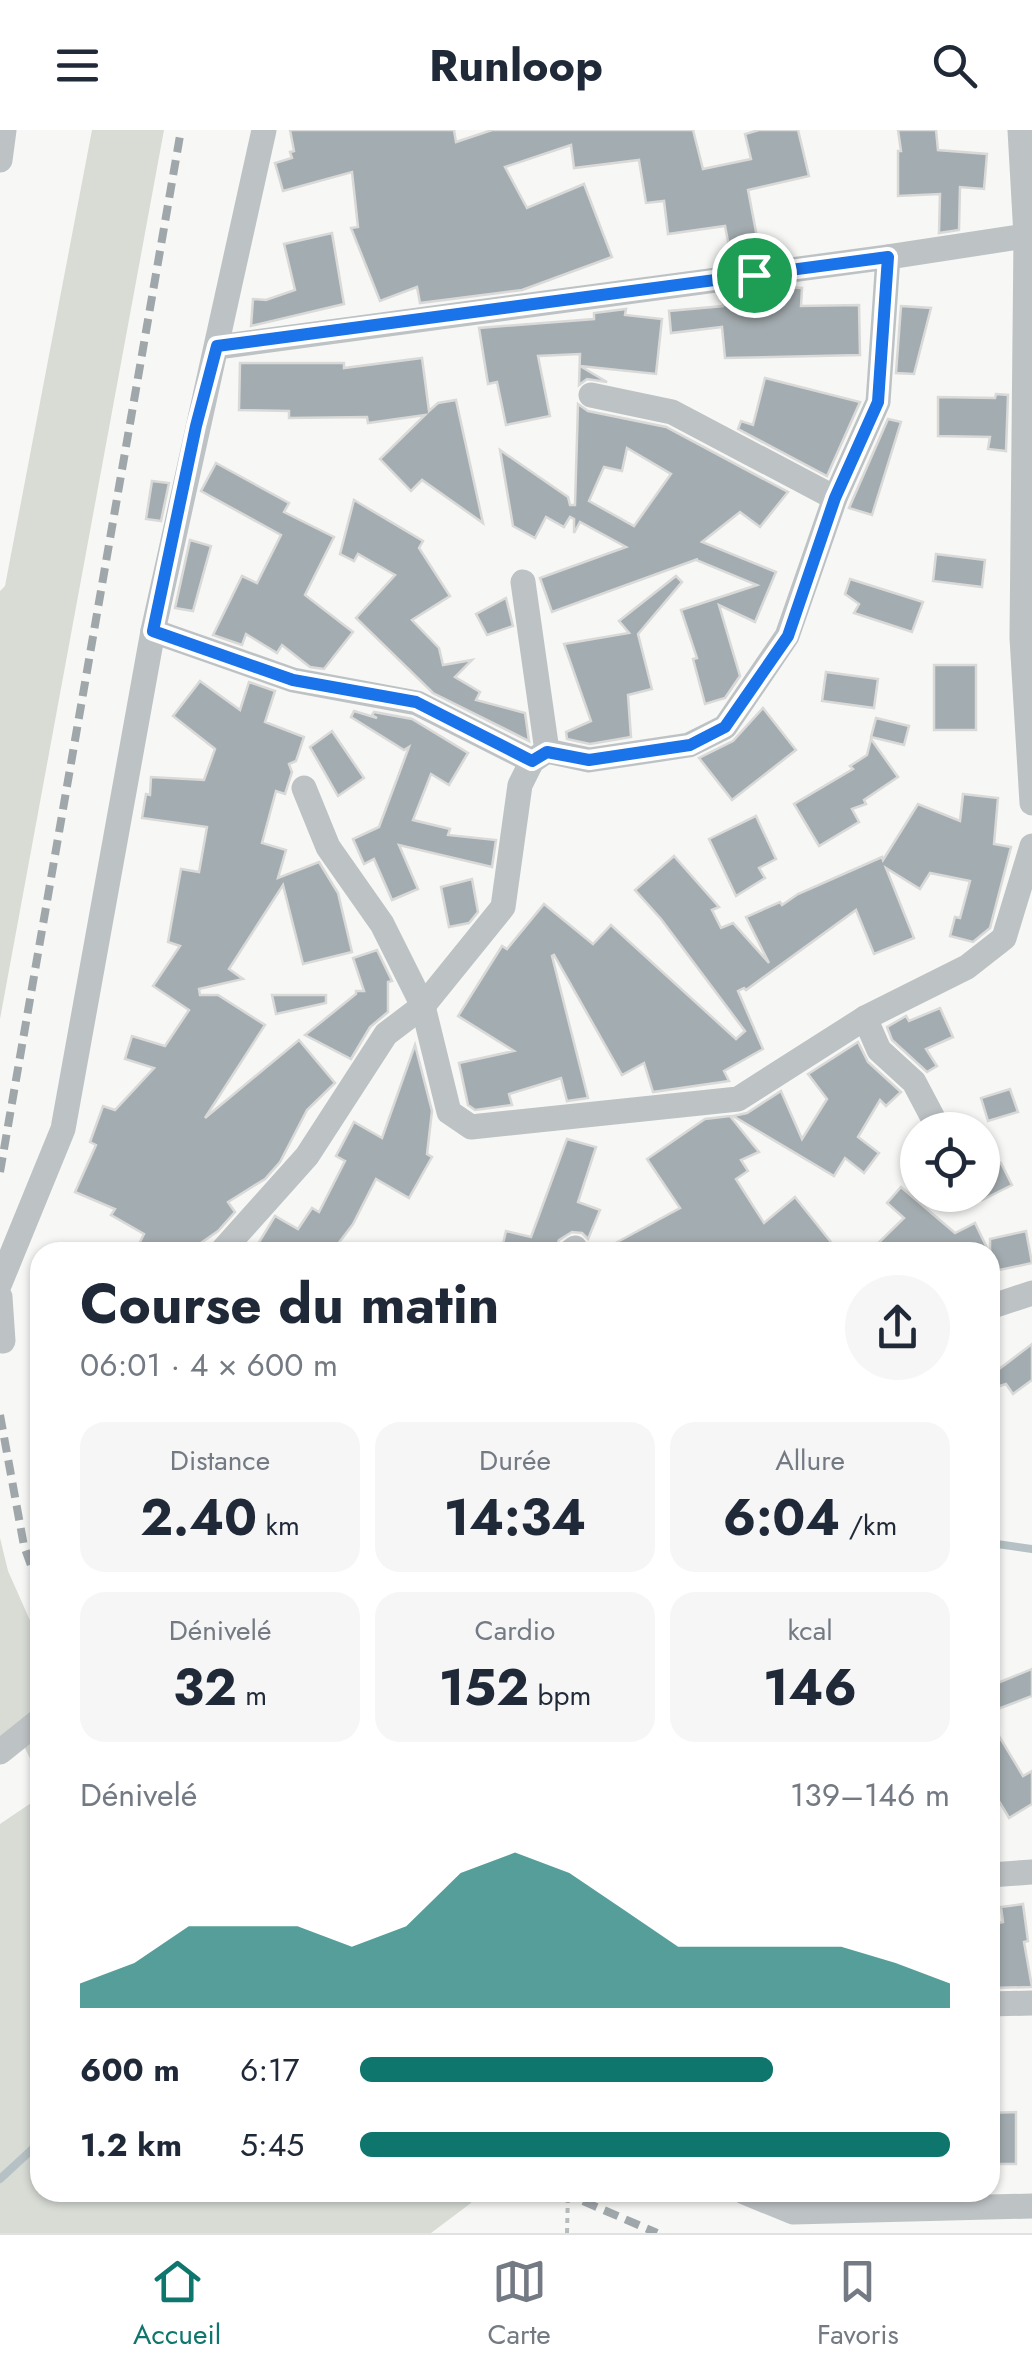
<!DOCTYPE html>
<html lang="fr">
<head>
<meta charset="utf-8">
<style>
  body { margin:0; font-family:Jost,sans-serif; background:#f6f6f7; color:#1f2937; height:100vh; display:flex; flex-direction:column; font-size:38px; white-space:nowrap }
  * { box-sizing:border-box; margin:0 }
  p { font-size:32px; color:#747a83 }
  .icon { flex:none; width:55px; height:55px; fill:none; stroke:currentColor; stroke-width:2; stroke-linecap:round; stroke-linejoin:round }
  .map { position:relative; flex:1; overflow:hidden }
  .side { position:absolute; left:30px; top:1112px; width:970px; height:960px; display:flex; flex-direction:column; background:#fff; border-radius:30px; box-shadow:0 2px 8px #0004 }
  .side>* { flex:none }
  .controls { position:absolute; left:900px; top:982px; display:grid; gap:20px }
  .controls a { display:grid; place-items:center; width:100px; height:100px; border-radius:50%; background:#fff; box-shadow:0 2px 8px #0004; font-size:50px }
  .pin { position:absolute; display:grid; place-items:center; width:85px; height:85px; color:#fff; margin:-42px; border:5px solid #fff; border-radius:50%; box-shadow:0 2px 10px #0007 }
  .round { display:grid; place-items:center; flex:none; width:105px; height:105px; border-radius:52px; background:#f6f6f7 }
  .headline { display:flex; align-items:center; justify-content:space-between; height:170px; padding:0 50px }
  h1 { font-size:55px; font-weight:700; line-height:75px }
  .stats { display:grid; grid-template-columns:repeat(3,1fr); gap:15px; height:170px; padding:10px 50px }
  .stats div { display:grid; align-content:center; border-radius:25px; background:#f6f6f7; text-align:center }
  .stats b { font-size:50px; font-weight:700 }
  .stats small { font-size:28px; font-weight:400 }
  .stats p { font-size:28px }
  .chart { height:280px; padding:20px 50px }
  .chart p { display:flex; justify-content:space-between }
  .chart svg { width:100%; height:180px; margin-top:10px; fill:#0f766e; opacity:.7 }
  ul { padding:0 50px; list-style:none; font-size:32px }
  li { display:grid; grid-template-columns:160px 120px 1fr; align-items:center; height:75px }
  li i { height:25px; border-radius:12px; background:#0f766e }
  header { display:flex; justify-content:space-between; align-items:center; height:130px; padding:0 50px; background:#fff; font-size:45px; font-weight:700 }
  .menu { display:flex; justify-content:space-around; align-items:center; height:140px; border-top:2px solid #e0e1e3; background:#fff; font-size:28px; color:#747a83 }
  .menu a { display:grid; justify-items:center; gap:5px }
  .menu .on { color:#0f766e }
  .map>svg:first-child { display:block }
</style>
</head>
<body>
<header><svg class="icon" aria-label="menu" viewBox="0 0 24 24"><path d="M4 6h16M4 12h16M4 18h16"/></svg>Runloop<svg class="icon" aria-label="search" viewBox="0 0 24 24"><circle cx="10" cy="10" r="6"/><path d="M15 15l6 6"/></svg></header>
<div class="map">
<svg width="1032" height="2103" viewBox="0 0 1032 2103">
  <rect width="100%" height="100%" fill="#f7f7f5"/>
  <g fill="#d8dcd5">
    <polygon points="92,0 164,0 0,889 0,461 5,456"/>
    <polygon points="0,1408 8,1441 40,1513 40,1649 22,1612 0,1616"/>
    <polygon points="40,1667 40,2062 471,2062 471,2073 431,2103 0,2103 0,1694"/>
  </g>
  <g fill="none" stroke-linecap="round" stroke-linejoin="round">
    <g stroke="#b5c1c4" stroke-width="8">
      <polyline points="990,1413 1032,1419"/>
      <polyline points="0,2049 40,2012"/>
    </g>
  </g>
  <g fill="#a3acb0" stroke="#d9d9d8" stroke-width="2.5" fill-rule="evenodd">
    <polygon points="290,0 454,0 456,12 492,0 693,0 703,39 751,29 745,4 759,0 798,0 809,46 748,60 761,128 732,132 725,96 668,104 664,71 646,73 639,30 574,38 571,15 505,37 527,78 584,54 612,127 522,160 420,173 417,157 380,171 351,98 358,97 352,42 283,61 275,33 292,28 290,22 294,21"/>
    <polygon points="898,0 936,0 938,20 987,24 984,59 960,57 959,100 939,103 940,64 898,66 898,21 901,21"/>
    <polygon points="332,103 344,174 251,196 253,169 266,170 295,160 284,114"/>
    <polygon points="786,157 802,158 801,176 859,175 860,225 725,228 722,197 671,203 669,181 723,176 725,165"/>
    <polygon points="901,176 931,178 914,244 896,243"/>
    <polygon points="626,179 625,185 662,189 656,244 580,236 607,252 587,249 579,255 580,224 538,226 550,286 506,295 497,252 488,254 479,198 594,189 594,183"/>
    <polygon points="422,228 429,281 438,273 456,270 483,393 422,350 411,361 380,329 425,285 368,293 367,287 289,288 289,281 239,280 240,233 344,233 344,238"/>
    <polygon points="765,248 860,272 827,346 738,299 741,291 753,295"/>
    <polygon points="996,264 1008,265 1006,321 988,319 990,307 938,306 938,267 995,268"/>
    <path d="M578,274L588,281L666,297L788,362L760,397L740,382L702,412L776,442L755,492L719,475L740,546L725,568L705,574L693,529L697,528L681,480L757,455L696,430L698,429L552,482L540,448L626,417L580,392L574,403V389L570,387L564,397L546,387L535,408L513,396L500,320L568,367L570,375H575ZM627,318L671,344L634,396L589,371L604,337L622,341Z"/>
    <polygon points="888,289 901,292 872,385 849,378"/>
    <polygon points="216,333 289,373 284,382 334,407 305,465 353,502 324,539 310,537 282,515 277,523 246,504 242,515 213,505 242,446 257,453 281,405 201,361"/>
    <polygon points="152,351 169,353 161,391 146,389"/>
    <polygon points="354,370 423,411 419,418 450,466 412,490 439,518 443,535 472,530 455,547 480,562 476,570 525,583 529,611 433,563 356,488 395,445 358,424 354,431 340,424"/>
    <polygon points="190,410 211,416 193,481 175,478"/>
    <polygon points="936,424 985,430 982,457 933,451"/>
    <polygon points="676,446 682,452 638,504 652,559 628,565 631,607 590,614 567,609 566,602 591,591 564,514 629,503 619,491"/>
    <polygon points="850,449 923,472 912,502 854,483 859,474 845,464"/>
    <polygon points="506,468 513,496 487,505 476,484"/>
    <rect x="934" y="535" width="42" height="65"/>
    <polygon points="826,542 878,549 874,578 822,571"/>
    <polygon points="200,551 240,580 249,552 275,561 265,592 304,607 296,631 289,634 292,642 285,664 276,661 262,713 286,720 278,748 319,732 338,763 352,822 303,834 283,755 229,839 243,849 199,859 200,865 218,865 265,895 205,988 299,910 335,953 307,980 280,1032 265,1049 228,1072 235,1082 218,1101 188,1122 135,1122 144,1104 111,1085 115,1079 75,1062 96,1015 90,1012 103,976 115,980 154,938 125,929 132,906 165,916 189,880 153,856 180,816 168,812 181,739 199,742 207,697 142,688 146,664 150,665 151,647 204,650 215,619 173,586"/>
    <polygon points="763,578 796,620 732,670 699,628 733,611"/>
    <polygon points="354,581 377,588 372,585 374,582 412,589 468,623 449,655 431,644 413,690 450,699 448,705 496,710 492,737 399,715 418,759 392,770 374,729 364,734 353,709 379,697 409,617 404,620 351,587"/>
    <polygon points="876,588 909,596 904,615 871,607"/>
    <polygon points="332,601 364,648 338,666 310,617"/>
    <polygon points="871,609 898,647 864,670 866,674 852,679 859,692 819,716 794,674 853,639 850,636 867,625"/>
    <polygon points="963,664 998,668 994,714 1011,717 990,798 973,812 950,806 955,787 960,788 970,751 930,743 920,759 886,738 914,808 874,824 856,780 746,860 744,858 738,861 763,919 724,941 729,951 653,962 644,933 622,945 554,825 552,826 588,968 567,971 561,948 509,964 512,975 475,980 468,975 459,933 514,921 458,886 502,816 507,819 544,774 593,814 611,795 736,909 745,901 661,789 635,760 674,726 719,777 712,780 721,798 733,793 769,833 746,787 780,772 782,775 798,764 882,727 883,730 918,674 960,691"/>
    <polygon points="756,686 776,729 759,738 765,748 736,766 709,709"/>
    <polygon points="472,749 478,782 469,793 449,797 441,757"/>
    <polygon points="377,820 392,851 388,852 388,882 370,897 351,929 305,905 356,864 356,861 364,861 353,828"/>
    <polygon points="272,865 326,865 326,873 276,884"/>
    <polygon points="940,878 953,907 926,919 937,936 927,942 892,910 887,897 906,886 909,891"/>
    <polygon points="858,912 868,932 901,962 886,976 880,970 858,1007 879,1023 864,1043 845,1028 834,1046 733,986 747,983 781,961 802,1009 827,969 808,944"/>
    <polygon points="415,915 432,981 427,1024 432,1027 409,1068 376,1049 353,1094 332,1122 253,1122 275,1086 298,1099 312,1078 319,1082 345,1031 336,1026 354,992 382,1008"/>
    <polygon points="1010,959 1018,982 988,991 981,968"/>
    <polygon points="730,986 759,1022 741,1030 748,1041 736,1049 764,1093 795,1067 839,1122 599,1122 680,1078 647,1029 705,989"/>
    <polygon points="567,1009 596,1017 578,1072 600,1080 588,1109 582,1103 572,1102 559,1110 554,1122 501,1122 506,1101 531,1107"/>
    <polygon points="1001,1033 1012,1055 982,1070 982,1042"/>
    <polygon points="901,1057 955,1103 975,1093 989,1122 869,1122 904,1088 887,1073"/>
    <polygon points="1026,1101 1032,1133 990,1142 990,1109"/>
    <polygon points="1032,1214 1032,1250 1013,1264 1006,1254 990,1259 990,1246"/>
    <polygon points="1032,1539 1032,1566 990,1582 990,1556"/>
    <polygon points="990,1591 1023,1646 1032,1641 1032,1674 1009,1688 990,1656"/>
    <polygon points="1023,1774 1028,1811 1024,1812 1032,1857 990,1858 990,1795 1003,1792 1001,1777"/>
    <polygon points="1016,1982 1016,2034 990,2034 990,1983"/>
  </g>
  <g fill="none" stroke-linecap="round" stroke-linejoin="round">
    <polyline stroke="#b7bbbc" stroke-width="4" stroke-dasharray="5 5" stroke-linecap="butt" points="567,2103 568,2062"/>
    <g stroke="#bdc2c4" stroke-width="25">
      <polyline points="1020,0 1026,106 1022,508 1032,673"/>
      <polyline points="0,30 4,0"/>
      <polyline points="217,217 888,127 1032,105"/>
      <polyline points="591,265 672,282 835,368"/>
      <polyline points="523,452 547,621"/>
      <polyline points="153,501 293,550 417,573 532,631"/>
      <polyline points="304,658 328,717 382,794 423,876 449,982 471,997 738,969 865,888 967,837 1004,808 1032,716"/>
      <polyline points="865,888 879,920 914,952 933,988"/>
      <polyline points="221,1122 307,1026 386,904 423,876 503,777 520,655 532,631 547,621 589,630 689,615 725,597 787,506 835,368 878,272 888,127"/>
      <polyline points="570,1122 575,1118"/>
      <polyline points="0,1153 63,999 153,501 264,0"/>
      <polyline points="0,1167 3,1211"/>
      <polyline points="990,1177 1032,1163"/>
      <polyline points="0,1622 40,1590"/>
      <polyline points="990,1745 1032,1742"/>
      <polyline points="990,1874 1032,1873"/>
      <polyline points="744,2062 793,2082 1032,2076"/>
    </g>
    <g stroke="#a0a7aa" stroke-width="8" stroke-dasharray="15 8" stroke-linecap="butt">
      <polyline points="0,1042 181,0"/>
      <polyline points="0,1285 24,1416 40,1460"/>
      <polyline points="562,2062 657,2103"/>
    </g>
  </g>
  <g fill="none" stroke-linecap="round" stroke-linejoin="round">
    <g stroke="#fff" stroke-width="20">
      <polygon id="route" points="888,127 878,272 835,368 788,506 725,597 690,615 589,630 547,622 532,631 416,572 293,550 153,501 196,296 217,216"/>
    </g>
    <use href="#route" stroke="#1a73e8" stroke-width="12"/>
  </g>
</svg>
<div class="controls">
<a><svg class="icon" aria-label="locate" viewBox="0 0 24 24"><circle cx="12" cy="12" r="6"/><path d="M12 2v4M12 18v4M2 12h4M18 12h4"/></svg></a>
</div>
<div class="pin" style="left:754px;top:145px;background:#1e9e55"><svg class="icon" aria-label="arrive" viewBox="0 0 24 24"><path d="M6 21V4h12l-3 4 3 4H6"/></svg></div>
<section class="side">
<div class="headline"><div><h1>Course du matin</h1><p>06:01 · 4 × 600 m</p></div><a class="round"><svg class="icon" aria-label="share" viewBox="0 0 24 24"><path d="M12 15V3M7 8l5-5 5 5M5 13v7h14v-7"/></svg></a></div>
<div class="stats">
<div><p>Distance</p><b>2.40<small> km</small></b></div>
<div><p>Durée</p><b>14:34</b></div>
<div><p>Allure</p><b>6:04<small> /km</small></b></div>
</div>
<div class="stats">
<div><p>Dénivelé</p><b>32<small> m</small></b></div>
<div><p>Cardio</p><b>152<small> bpm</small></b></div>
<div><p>kcal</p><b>146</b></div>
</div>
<div class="chart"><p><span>Dénivelé</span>139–146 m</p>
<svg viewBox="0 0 160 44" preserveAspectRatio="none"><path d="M0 44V38L10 33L20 24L30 24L40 24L50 29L60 24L70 11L80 6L90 11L100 20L110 29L120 29L130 29L140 29L150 33L160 38V44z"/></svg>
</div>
<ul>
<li><b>600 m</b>6:17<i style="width:70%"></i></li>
<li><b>1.2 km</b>5:45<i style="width:100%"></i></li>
</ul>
</section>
</div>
<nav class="menu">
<a class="on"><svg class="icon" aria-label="home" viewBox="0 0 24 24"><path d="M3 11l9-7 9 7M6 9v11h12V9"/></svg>Accueil</a>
<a><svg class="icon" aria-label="map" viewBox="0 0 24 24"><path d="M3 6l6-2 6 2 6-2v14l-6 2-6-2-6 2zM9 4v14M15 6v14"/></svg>Carte</a>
<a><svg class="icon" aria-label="saved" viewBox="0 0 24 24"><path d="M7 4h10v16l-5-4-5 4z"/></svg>Favoris</a>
</nav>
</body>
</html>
